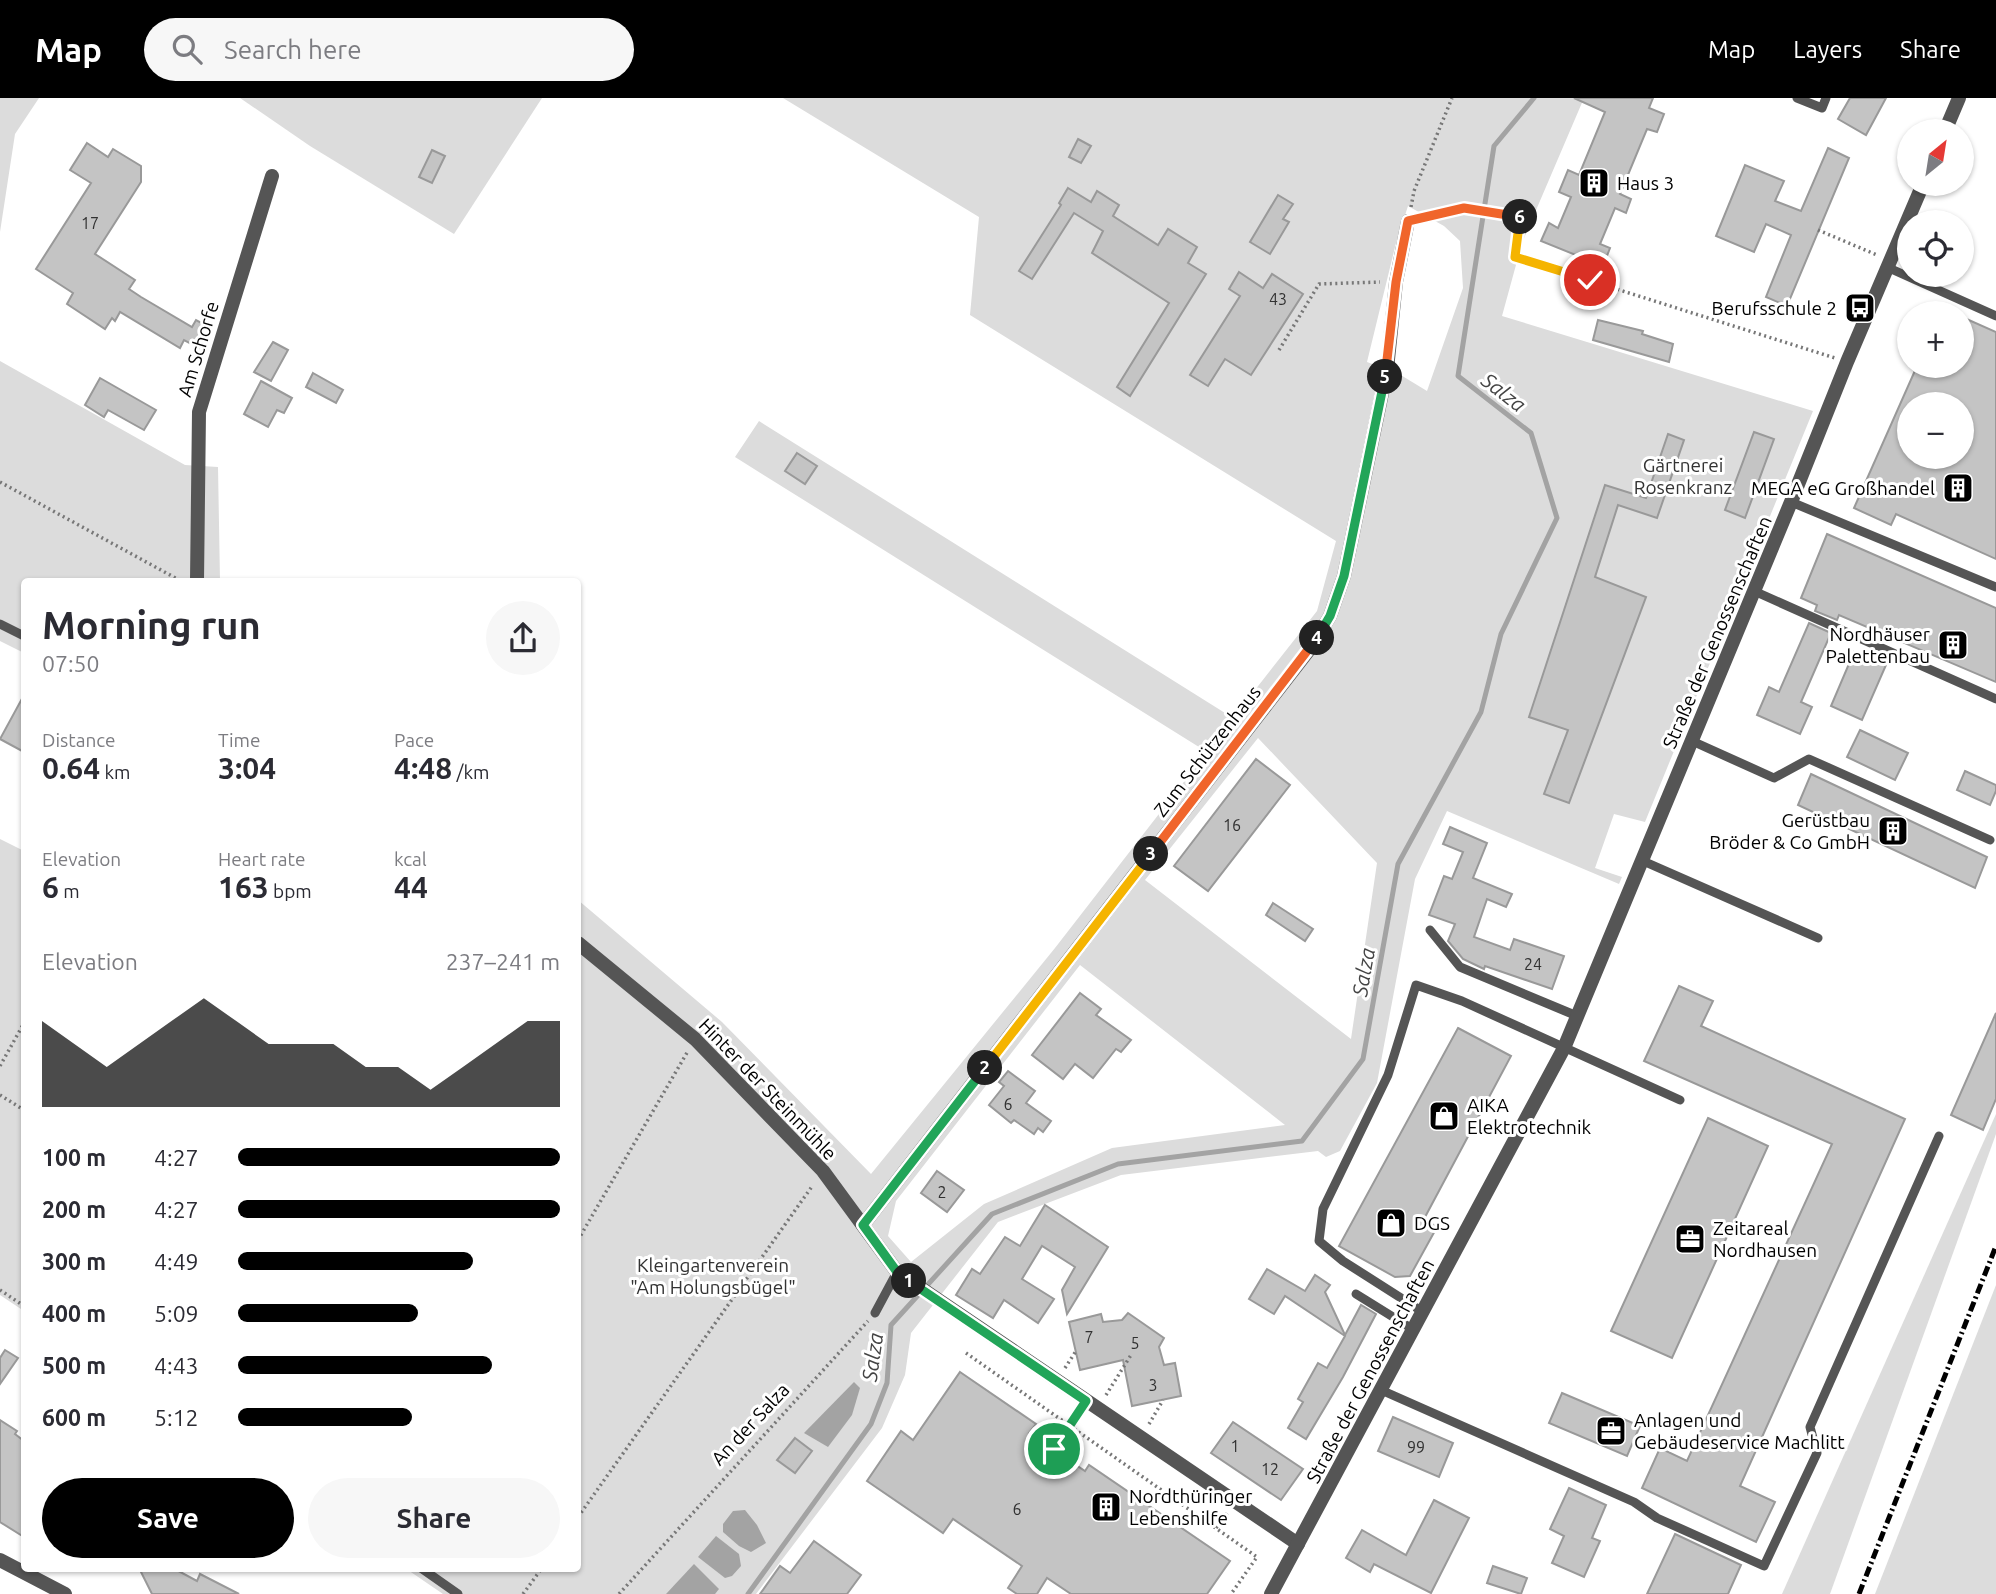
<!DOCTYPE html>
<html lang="en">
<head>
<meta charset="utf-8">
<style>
  body { margin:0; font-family:Ubuntu,sans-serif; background:#f7f7f7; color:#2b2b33; height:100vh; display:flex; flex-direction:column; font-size:26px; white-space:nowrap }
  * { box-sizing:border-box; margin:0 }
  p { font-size:23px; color:#7c7c81 }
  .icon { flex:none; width:38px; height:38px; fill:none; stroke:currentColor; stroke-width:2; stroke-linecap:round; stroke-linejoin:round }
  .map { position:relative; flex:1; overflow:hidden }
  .sheet { position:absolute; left:21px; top:480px; width:560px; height:994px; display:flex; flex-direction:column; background:#fff; border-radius:7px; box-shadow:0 2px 5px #0004 }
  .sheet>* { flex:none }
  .needle { width:46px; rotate:30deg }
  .fabs { position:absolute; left:1897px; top:21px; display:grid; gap:14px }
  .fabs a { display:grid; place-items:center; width:77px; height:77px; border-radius:50%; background:#fff; box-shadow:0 2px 5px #0004; font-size:35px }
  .pin { position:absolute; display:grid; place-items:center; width:60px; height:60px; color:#fff; margin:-30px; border:4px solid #fff; border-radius:50%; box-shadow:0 2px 7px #0007 }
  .km { position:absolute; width:35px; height:35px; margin:-18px; border-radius:50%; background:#222; color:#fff; font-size:19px; line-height:35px; text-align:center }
  .round { display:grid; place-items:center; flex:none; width:74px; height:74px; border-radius:37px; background:#f7f7f7 }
  .summary { display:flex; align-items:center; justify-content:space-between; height:119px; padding:0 21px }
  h1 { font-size:38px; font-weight:700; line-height:52px }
  .stats { display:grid; grid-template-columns:repeat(3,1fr); gap:10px; height:119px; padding:7px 21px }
  .stats div { display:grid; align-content:center }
  .stats b { font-size:30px; font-weight:700 }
  .stats small { font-size:19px; font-weight:400 }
  .stats p { font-size:19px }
  .chart { height:196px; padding:14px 21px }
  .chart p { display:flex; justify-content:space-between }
  .chart svg { width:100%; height:126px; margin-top:7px; fill:#000; opacity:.7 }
  .action { display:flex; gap:14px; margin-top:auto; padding:14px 21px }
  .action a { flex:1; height:80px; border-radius:42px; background:#000; color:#fff; font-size:28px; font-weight:700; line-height:80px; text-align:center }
  .action a+a { background:#f7f7f7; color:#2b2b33 }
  ul { padding:0 21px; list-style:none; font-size:23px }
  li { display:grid; grid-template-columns:112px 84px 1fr; align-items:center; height:52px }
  li i { height:18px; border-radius:9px; background:#000 }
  header { display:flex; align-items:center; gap:42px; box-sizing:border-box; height:98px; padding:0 35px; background:#000; color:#fff }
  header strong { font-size:33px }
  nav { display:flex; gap:38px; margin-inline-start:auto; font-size:24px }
  .search { width:490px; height:63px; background:#f7f7f7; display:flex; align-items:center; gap:18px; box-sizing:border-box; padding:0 24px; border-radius:38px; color:#7c7c81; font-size:26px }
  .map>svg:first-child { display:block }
</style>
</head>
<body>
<header>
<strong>Map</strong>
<div class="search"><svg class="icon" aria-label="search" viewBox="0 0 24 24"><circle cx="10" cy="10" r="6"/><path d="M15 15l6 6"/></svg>Search here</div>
<nav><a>Map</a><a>Layers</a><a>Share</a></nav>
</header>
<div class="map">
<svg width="1996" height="1496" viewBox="0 0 1996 1496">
  <rect width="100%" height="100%" fill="#fff"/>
  <g fill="#dcdcdc" fill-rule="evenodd">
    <polygon points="0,0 39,0 15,36 0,134"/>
    <polygon points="240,0 542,0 454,136 310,48"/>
    <path d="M783,0H1584L1522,145L1502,218L1813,313L1645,724L1614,716L1595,770L1622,779L1619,786L1447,713L1415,781L1377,985L1340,1053L1326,1059L1318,1053L1121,1077L998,1124L911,1235L905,1277L882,1330L756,1496H443L405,1470H578V802L722,924L871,1076L1055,850L1207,654L735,359L759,323L1233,620L1317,513L1336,443L970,217L979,119ZM1408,108L1444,128L1460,143L1463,190L1427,293L1399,276L1367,264L1396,145ZM1258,640L1377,765L1351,941L1145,782ZM1080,867L1285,1027L1112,1050L984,1106L911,1164L888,1138L896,1103Z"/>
    <polygon points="0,263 185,367 218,369 220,483 24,483 24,555 0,543"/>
    <polygon points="0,741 24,753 24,1213 0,1197"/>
    <polygon points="1996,1016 1996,1036 1830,1496 1782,1496"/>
    <polygon points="1996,1187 1996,1496 1875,1496"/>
  </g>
  <g fill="#a3a3a3">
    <polygon points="854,1284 860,1290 852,1317 828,1349 804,1335"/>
    <polygon points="745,1412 757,1427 766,1445 751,1454 739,1448 723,1434 723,1426 733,1413"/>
    <polygon points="716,1438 739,1456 741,1468 732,1478 725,1480 698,1459"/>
    <polygon points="694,1466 719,1491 715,1496 666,1496"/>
  </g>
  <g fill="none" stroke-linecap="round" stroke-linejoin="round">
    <polyline stroke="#a3a3a3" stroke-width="5" points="748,1496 871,1326 887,1285 891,1227 992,1116 1118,1066 1302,1043 1363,961 1398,766 1481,614 1501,536 1557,420 1531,335 1458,278 1494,48 1534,0"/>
  </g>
  <g fill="#c4c4c4" stroke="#999" stroke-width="2" fill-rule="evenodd">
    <polygon points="1574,0 1653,0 1649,10 1664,16 1657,34 1647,31 1620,96 1631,101 1626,115 1615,110 1600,146 1610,150 1603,168 1541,143 1549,125 1558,130 1571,99 1559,94 1568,72 1579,77 1605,14"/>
    <polygon points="1850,0 1886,0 1866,37 1838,21"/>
    <polygon points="1078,41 1091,48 1081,65 1069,59"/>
    <polygon points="87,45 108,59 113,51 141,68 141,84 95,156 135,182 129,191 141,199 192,229 196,222 211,230 199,250 184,242 180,250 120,214 115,223 112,220 105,231 67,206 73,195 36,171 91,85 70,72"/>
    <polygon points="1828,50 1849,60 1787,208 1766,199 1791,137 1766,126 1754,154 1716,138 1745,67 1784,83 1775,103 1801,113"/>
    <polygon points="432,52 445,58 432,85 419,79"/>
    <polygon points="1068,90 1091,104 1097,93 1119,107 1113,118 1158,147 1168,131 1197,149 1188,165 1206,176 1130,298 1117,289 1169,205 1092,155 1103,133 1074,115 1032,181 1019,173 1061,107 1059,105"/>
    <polygon points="1278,97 1293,106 1283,121 1289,124 1270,156 1250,144"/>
    <polygon points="1239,174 1263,190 1272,176 1303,196 1251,277 1225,261 1208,288 1190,277 1240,198 1229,191"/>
    <path d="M1962,219L1996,234V461L1896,416L1891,427L1854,410L1917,268H1962ZM1909,306H1962V359H1909Z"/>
    <polygon points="1598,222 1643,233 1642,236 1673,246 1669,264 1593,242"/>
    <polygon points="273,244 288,252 271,283 254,274"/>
    <polygon points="313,275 343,292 336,305 306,289"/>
    <polygon points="100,280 156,312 144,332 108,312 104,319 85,307"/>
    <polygon points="261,283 292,300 284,315 277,312 268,329 244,316"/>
    <polygon points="1754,334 1774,341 1745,420 1725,412"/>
    <polygon points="1668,336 1684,342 1657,420 1618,407 1595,479 1646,499 1569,705 1544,696 1568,632 1529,619 1605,387 1646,400"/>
    <polygon points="797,355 817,368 805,386 785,373"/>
    <polygon points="1827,436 1996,510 1996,584 1839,517 1837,522 1815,513 1817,507 1801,500"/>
    <polygon points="1809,525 1831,535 1801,604 1812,609 1800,636 1757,617 1769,589 1779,594"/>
    <polygon points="1854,554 1886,567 1862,622 1831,608"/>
    <polygon points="24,597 24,654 0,641"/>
    <polygon points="1860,632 1908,655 1895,682 1847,659"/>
    <polygon points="1256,661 1290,687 1208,793 1174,768"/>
    <polygon points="1965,673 1996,687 1996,693 1990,707 1957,692"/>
    <polygon points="1811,676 1987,759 1975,790 1798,707"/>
    <polygon points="1450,729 1487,745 1473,780 1512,796 1506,809 1487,801 1474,839 1510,852 1514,841 1564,858 1552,891 1485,868 1484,871 1463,861 1448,843 1455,826 1429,817 1444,778 1452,781 1463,754 1443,746"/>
    <polygon points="1273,805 1313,831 1305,843 1266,817"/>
    <polygon points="1679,888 1713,903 1701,928 1905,1021 1740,1388 1775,1404 1756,1444 1642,1390 1660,1350 1687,1363 1832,1046 1644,963"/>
    <polygon points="1080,895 1101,911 1096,917 1131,942 1121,954 1116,951 1093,980 1075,966 1063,981 1032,957"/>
    <polygon points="1996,915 1996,1001 1983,1032 1951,1017"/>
    <polygon points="1458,930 1511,958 1424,1121 1437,1129 1410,1178 1395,1179 1339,1148"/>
    <polygon points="1008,973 1035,993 1026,1005 1051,1023 1043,1034 1038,1030 1034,1036 1014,1022 1011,1025 989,1007 1004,988 999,984"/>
    <polygon points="1708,1020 1768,1048 1672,1260 1611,1233"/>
    <polygon points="937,1073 964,1092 947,1114 921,1095"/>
    <polygon points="1045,1107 1108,1149 1067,1216 1062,1192 1075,1169 1042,1148 1022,1181 1054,1201 1038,1225 1004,1202 993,1220 956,1197 972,1171 980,1176 1005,1139 1020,1148"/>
    <polygon points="1267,1171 1305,1193 1315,1177 1330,1187 1325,1194 1345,1237 1361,1207 1376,1216 1343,1279 1306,1341 1288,1330 1303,1304 1298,1301 1318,1265 1327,1270 1345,1238 1285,1198 1274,1216 1249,1201"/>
    <polygon points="1128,1215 1164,1240 1159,1249 1164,1267 1175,1265 1181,1298 1132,1308 1123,1262 1080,1272 1069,1224 1101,1216 1103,1224 1122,1222"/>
    <polygon points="5,1252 18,1260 0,1286 0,1260"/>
    <polygon points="960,1274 1036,1326 1029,1335 1085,1373 1089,1367 1230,1463 1207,1496 1071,1496 1047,1480 1037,1496 1017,1496 1008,1490 1022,1468 953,1421 943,1435 867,1383 901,1333 913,1342"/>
    <polygon points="1562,1295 1640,1328 1627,1358 1549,1325"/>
    <polygon points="1393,1319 1453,1345 1439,1379 1378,1353"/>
    <polygon points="0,1322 17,1333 15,1336 24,1343 24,1439 0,1424"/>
    <polygon points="1233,1324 1303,1371 1281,1402 1211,1355"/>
    <polygon points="795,1340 812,1353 795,1375 777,1362"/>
    <polygon points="1569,1390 1606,1407 1592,1440 1600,1443 1584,1479 1552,1465 1564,1438 1550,1431"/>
    <polygon points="1434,1402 1469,1420 1431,1495 1374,1466 1370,1474 1346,1460 1362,1432 1406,1457"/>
    <polygon points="1675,1436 1741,1467 1728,1496 1647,1496"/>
    <polygon points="814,1443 861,1477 847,1496 760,1496 780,1468 790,1475"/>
    <polygon points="1493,1468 1527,1480 1521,1496 1487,1485"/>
    <polygon points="139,1470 173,1470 197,1483 200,1476 239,1496 152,1496"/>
  </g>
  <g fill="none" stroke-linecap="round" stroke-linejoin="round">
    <g stroke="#777" stroke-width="3.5" stroke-dasharray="2 3.5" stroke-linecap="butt">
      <polyline points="1411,109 1414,93 1452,0"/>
      <polyline points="1422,120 1464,110 1520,119 1515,159 1835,260"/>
      <polyline points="1818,132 1877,157"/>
      <polyline points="1279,252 1319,186 1380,184"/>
      <polyline points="0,384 181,483"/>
      <polyline points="0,968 24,925"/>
      <polyline points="0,997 24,1012"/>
      <polyline points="578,1142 688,953"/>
      <polyline points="0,1192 24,1208"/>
      <polyline points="966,1255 1257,1459 1231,1496"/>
      <polyline points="1065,1270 1076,1253"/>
      <polyline points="1106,1297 1131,1257"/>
      <polyline points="1149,1326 1163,1302"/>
      <polyline points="1054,1351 1079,1314"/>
      <polyline points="578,1419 813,1087"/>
      <polyline points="1216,1430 1228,1414"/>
      <polyline points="523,1496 542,1470"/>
      <polyline points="619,1496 868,1223"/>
    </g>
    <g stroke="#555" stroke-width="9">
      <polyline points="1797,0 1822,10 1826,0"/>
      <polyline points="1889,170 1996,218"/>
      <polyline points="1791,404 1996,489"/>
      <polyline points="1754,493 1996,601"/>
      <polyline points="0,526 24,538"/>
      <polyline points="1692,643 1774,680 1809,661 1990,742"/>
      <polyline points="1643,763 1818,840"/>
      <polyline points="1430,832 1460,869 1577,918"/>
      <polyline points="1356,1196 1414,1232"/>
      <polyline points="1423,1214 1343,1163 1319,1143 1323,1111 1388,977 1416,887 1462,903 1680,1002"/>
      <polyline points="875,1215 897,1174"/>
      <polyline points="1381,1292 1634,1404 1657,1420 1764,1468 1817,1355 1810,1329 1939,1038"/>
      <polyline points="421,1470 458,1496"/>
    </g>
    <g stroke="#555" stroke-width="14">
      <polyline points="1945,33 1959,0"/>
      <polyline points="197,483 199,314 272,78"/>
      <polyline points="578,845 695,941 823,1073 897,1174 1298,1446"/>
      <polyline points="863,1127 1312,548 1330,518 1344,478 1387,271 1396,184 1408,123"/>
      <polyline points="0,1462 65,1496"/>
      <polyline points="1271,1496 1564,950 1791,404 1847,264 1923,86"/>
    </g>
    <polyline stroke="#000" stroke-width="5" stroke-dasharray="10 3.5 2 3.5" stroke-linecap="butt" points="1859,1496 1996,1148"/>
  </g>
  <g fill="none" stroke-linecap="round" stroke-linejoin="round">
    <g stroke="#fff" stroke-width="14">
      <polyline id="split-1" points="909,1183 1086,1303 1054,1351"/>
    </g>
    <g stroke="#fff" stroke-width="14">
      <polyline id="split-2" points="909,1183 897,1174 863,1127 985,970"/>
    </g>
    <g stroke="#fff" stroke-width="14">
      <polyline id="split-3" points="985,970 1151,756"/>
    </g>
    <g stroke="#fff" stroke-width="14">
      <polyline id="split-4" points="1151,756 1317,540"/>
    </g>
    <g stroke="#fff" stroke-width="14">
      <polyline id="split-5" points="1317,540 1330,518 1344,478 1385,279"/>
    </g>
    <g stroke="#fff" stroke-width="14">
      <polyline id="split-6" points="1385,279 1396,184 1408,123 1464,110 1520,119"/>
    </g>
    <g stroke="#fff" stroke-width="14">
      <polyline id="split-7" points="1520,119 1515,159 1590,182"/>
    </g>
    <use href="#split-1" stroke="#22a559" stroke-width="9"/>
    <use href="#split-2" stroke="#22a559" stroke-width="9"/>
    <use href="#split-3" stroke="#f5b400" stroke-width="9"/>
    <use href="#split-4" stroke="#f0652b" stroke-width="9"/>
    <use href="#split-5" stroke="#22a559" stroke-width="9"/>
    <use href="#split-6" stroke="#f0652b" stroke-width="9"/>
    <use href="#split-7" stroke="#f5b400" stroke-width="9"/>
  </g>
  <defs>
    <g id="building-square" transform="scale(1.575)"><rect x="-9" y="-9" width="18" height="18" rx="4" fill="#000" stroke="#fff"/><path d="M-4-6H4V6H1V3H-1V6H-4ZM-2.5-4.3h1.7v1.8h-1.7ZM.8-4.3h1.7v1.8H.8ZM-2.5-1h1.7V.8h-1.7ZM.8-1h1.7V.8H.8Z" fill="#fff"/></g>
    <g id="bus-square" transform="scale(1.575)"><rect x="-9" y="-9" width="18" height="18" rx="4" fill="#000" stroke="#fff"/><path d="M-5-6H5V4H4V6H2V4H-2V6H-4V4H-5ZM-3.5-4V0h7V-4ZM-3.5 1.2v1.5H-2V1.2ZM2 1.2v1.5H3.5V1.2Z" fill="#fff"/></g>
    <g id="shop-square" transform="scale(1.575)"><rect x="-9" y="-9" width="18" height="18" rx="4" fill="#000" stroke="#fff"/><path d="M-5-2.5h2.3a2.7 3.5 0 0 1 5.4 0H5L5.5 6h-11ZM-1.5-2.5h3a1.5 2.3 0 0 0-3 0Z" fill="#fff"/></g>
    <g id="office-square" transform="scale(1.575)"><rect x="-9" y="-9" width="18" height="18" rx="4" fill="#000" stroke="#fff"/><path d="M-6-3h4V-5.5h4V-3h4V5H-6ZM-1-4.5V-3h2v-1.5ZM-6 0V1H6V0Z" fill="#fff"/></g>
  </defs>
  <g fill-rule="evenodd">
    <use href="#building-square" x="1594" y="85"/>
    <use href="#bus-square" x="1860" y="210"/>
    <use href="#building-square" x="1958" y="390"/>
    <use href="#building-square" x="1953" y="547"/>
    <use href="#building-square" x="1893" y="733"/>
    <use href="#shop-square" x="1444" y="1018"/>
    <use href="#shop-square" x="1391" y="1125"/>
    <use href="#office-square" x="1690" y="1141"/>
    <use href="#office-square" x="1611" y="1333"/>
    <use href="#building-square" x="1106" y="1409"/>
  </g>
  <g text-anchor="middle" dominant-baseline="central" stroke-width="6" stroke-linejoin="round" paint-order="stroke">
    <g font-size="16" fill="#313131">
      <text x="90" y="125">17</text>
      <text x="1278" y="201">43</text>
      <text x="1232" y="727">16</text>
      <text x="1533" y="866">24</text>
      <text x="1008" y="1006">6</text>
      <text x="942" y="1094">2</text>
      <text x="1089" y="1239">7</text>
      <text x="1135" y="1245">5</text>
      <text x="1153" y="1287">3</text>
      <text x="1235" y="1348">1</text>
      <text x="1416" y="1349">99</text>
      <text x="1270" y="1371">12</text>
      <text x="1017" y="1411">6</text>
    </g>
    <g font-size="19" fill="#000" stroke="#fff" text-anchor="start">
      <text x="1617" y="85">Haus 3</text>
      <text x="1837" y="210" text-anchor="end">Berufsschule 2</text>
      <text x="1935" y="390" text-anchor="end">MEGA eG Großhandel</text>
      <text x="1930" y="536" text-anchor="end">Nordhäuser<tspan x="1930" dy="22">Palettenbau</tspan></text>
      <text x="1870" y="722" text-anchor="end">Gerüstbau<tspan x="1870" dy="22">Bröder &amp; Co GmbH</tspan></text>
      <text x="1467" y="1007">AIKA<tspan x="1467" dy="22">Elektrotechnik</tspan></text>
      <text x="1414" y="1125">DGS</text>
      <text x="1713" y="1130">Zeitareal<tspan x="1713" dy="22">Nordhausen</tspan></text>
      <text x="1634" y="1322">Anlagen und<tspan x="1634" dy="22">Gebäudeservice Machlitt</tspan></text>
      <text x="1129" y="1398">Nordthüringer<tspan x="1129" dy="22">Lebenshilfe</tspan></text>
    </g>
    <g font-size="19" fill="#000" stroke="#fff">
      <text transform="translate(198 251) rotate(-73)">Am Schorfe</text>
      <text transform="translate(1717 534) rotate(-67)">Straße der Genossenschaften</text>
      <text transform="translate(1207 653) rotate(-52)">Zum Schützenhaus</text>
      <text transform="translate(768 991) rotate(46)">Hinter der Steinmühle</text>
      <text transform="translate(1370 1273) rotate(-62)">Straße der Genossenschaften</text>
      <text transform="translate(750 1326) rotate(-47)">An der Salza</text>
    </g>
    <g font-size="19" fill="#333" stroke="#fff">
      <text x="1683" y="367">Gärtnerei<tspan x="1683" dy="22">Rosenkranz</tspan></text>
      <text x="713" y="1167">Kleingartenverein<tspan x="713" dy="22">"Am Holungsbügel"</tspan></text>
    </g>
    <g font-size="21" font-style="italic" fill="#444" stroke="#fff">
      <text transform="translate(1504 294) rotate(38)">Salza</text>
      <text transform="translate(1363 874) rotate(-80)">Salza</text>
      <text transform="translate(872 1259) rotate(-82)">Salza</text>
    </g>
  </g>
</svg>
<div class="fabs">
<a><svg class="needle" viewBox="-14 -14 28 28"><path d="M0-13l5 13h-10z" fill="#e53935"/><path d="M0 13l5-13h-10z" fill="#7c7c81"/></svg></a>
<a><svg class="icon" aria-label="locate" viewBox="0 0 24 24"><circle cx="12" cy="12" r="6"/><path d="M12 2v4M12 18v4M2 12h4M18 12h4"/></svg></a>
<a>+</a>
<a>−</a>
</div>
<div class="pin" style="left:1054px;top:1351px;background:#1e9e55"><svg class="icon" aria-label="arrive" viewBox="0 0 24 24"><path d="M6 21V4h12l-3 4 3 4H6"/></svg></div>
<div class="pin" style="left:1590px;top:182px;background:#d93025"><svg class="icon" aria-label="check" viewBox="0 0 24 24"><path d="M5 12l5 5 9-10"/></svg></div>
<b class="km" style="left:909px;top:1183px">1</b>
<b class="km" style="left:985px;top:970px">2</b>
<b class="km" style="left:1151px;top:756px">3</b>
<b class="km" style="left:1317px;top:540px">4</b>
<b class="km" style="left:1385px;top:279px">5</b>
<b class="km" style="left:1520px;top:119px">6</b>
<section class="sheet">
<div class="summary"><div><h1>Morning run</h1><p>07:50</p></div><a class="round"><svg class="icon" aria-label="share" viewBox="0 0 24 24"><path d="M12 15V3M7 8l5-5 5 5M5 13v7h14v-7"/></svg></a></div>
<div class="stats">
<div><p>Distance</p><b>0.64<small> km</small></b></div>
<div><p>Time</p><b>3:04</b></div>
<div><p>Pace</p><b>4:48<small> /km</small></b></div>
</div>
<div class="stats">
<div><p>Elevation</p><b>6<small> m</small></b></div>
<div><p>Heart rate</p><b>163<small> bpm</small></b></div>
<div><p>kcal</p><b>44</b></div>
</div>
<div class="chart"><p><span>Elevation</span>237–241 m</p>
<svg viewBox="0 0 160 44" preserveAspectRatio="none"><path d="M0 44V14L10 22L20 30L30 22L40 14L50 6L60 14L70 22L80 22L90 22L100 30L110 30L120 38L130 30L140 22L150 14L160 14V44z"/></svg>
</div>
<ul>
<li><b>100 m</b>4:27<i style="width:100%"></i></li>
<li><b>200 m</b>4:27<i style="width:100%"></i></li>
<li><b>300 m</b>4:49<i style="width:73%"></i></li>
<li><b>400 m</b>5:09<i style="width:56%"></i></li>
<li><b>500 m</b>4:43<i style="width:79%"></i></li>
<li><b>600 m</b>5:12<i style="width:54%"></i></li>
</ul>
<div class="action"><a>Save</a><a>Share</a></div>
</section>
</div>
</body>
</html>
